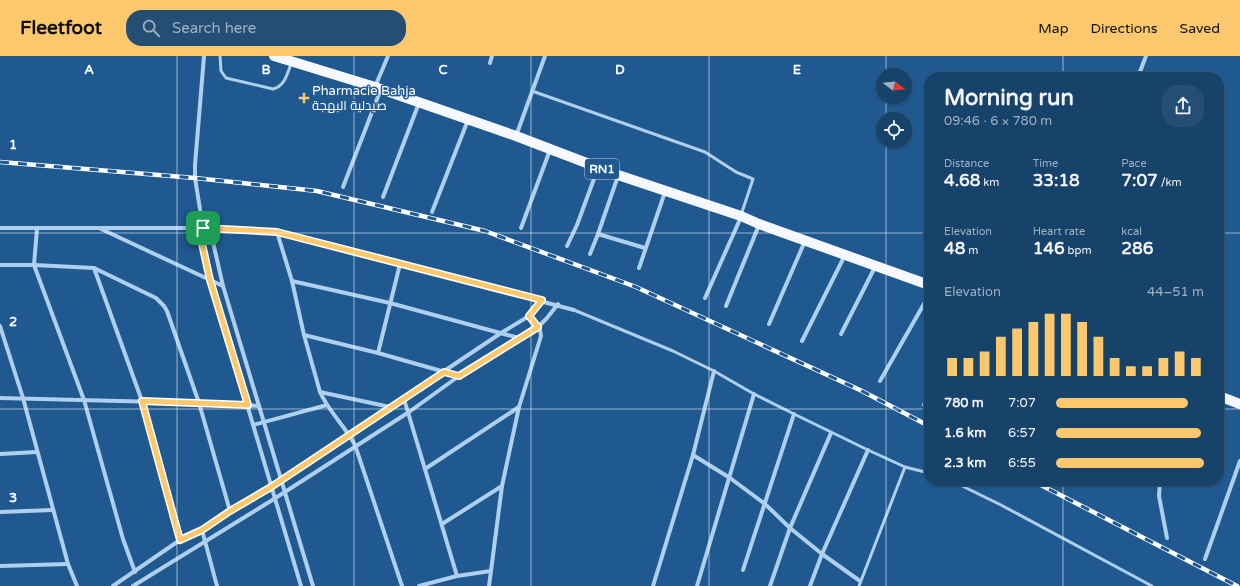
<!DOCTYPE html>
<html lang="en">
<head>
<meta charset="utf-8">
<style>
  body { margin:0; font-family:"Varela Round",Cairo,sans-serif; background:#244e73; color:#f1f3f6; height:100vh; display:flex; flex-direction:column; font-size:15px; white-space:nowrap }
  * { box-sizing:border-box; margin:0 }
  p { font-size:13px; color:#9eb0c1 }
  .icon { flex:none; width:22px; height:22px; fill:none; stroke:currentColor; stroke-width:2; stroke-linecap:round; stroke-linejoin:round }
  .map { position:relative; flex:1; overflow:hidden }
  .side { position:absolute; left:924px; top:16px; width:300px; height:414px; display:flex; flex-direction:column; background:#17436b; border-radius:16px; box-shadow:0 1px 3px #0004,0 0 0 1px #365c7e }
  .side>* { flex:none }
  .needle { width:26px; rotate:106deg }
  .controls { position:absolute; left:876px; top:12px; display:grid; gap:8px }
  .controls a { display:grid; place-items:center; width:36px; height:36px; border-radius:50%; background:#17436b; box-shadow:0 1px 3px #0004,0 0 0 1px #365c7e; font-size:20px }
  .pin { position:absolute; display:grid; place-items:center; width:34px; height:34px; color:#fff; margin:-17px; border-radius:8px; box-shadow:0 2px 6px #0006 }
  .round { display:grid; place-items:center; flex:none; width:42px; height:42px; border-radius:16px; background:#244e73 }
  .summary { display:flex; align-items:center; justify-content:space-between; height:68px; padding:0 20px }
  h1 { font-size:22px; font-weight:800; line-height:30px }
  .metrics { display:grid; grid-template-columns:repeat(3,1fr); gap:6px; height:68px; padding:4px 20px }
  .metrics div { display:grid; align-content:center }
  .metrics b { font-size:17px; font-weight:800 }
  .metrics small { font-size:11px; font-weight:400 }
  .metrics p { font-size:11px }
  .chart { height:112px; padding:8px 20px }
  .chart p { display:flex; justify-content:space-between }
  .chart svg { width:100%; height:72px; margin-top:4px; stroke:#fbc86e; stroke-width:6 }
  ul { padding:0 20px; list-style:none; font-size:13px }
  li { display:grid; grid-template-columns:64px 48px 1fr; align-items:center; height:30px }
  li i { height:10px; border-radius:5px; background:#fbc86e }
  header { display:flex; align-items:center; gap:24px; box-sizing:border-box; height:56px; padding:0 20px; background:#fbc86e; color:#111 }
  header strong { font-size:19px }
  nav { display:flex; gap:22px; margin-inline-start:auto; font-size:14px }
  .search { width:280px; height:36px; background:#244e73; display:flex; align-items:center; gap:10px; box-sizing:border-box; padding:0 14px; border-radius:16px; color:#9eb0c1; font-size:15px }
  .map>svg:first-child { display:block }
</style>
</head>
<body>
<header>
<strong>Fleetfoot</strong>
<div class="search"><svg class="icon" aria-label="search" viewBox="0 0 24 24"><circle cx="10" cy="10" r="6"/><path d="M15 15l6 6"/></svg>Search here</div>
<nav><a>Map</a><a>Directions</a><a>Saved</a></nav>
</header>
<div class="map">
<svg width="1240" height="530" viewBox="0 0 1240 530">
  <rect width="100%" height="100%" fill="#1f598f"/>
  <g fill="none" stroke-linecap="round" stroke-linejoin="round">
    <g stroke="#aecfed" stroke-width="3">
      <path d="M220,0L221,15L226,22L273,33C285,30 287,18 291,8"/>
      <polyline points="532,35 705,96 736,116 753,123 741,159"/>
      <polyline points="574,254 673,295 714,315 754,338 794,358 868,394 905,411 929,417"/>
      <polyline points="952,425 1001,449 1152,530"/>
      <polyline points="859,530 905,411"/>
    </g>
    <g stroke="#aecfed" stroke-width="4">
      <polyline points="204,0 195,109 195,122 203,172 201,183 210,224 301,530"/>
      <polyline points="490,7 492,0"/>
      <polyline points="1138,21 1146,0"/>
      <polyline points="375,31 388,0"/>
      <polyline points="516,80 545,0"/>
      <polyline points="343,131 381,33"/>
      <polyline points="383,141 419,47"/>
      <polyline points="432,156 468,64"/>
      <polyline points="0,172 203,172 277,176 574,254"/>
      <polyline points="203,172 212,182 223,230 313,530"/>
      <polyline points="521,172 550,94"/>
      <polyline points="101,173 223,230"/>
      <polyline points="277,176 292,225 390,247 519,282"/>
      <polyline points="598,178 618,120"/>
      <polyline points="567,190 577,169 598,112"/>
      <polyline points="590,198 598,178 645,192"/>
      <polyline points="400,208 378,297 459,320"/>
      <polyline points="0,209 34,209 37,173"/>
      <polyline points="94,212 142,345 180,484"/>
      <polyline points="639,212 665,136"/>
      <polyline points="292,225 304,279 320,336"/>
      <polyline points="705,242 741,161"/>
      <polyline points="726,250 759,169"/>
      <polyline points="769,268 805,185"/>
      <polyline points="0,270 23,342 68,508 77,530"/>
      <polyline points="841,278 875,211"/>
      <polyline points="304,279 378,297"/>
      <polyline points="802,285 845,199"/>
      <polyline points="880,325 929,239"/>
      <polyline points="0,342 199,347 259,350"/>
      <polyline points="404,343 457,520"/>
      <polyline points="924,349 929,337"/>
      <path d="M390,351L320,336C329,356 345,370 355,389L402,530"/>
      <polyline points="253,369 327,349"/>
      <polyline points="0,398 37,396"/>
      <polyline points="693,399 730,422 765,448 790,472 822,498 860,525"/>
      <polyline points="425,413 519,351"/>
      <polyline points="1160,425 1159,440 1167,482"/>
      <polyline points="0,456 53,454"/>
      <polyline points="442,468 502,430"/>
      <polyline points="202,474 217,530"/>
      <polyline points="1205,503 1240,405"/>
      <polyline points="0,510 68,508"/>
      <polyline points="743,514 794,358"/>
      <polyline points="135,516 123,483 84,344 34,209 94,212 156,242 164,250 167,255 199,347 230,455"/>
      <polyline points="113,530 180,484 202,474 230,455 271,431 501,277 529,260 542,244"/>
      <polyline points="133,530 274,443 409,356 459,320 538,271 547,262 558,248"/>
      <polyline points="419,530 457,520 491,515 502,430 519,351 541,280 540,274 529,260"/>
      <polyline points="489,530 491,515"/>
      <polyline points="653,530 693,399 714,315"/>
      <polyline points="697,530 754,338"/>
      <polyline points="770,530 790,472 831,377"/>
      <polyline points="810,530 822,498 868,394"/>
    </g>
    <g stroke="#f5f9ff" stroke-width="10">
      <polyline points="274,0 375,31 516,80 618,119 741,160 759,168 929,229"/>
      <polyline points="1219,340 1240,348"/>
    </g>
    <g stroke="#fff" stroke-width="4.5">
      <g id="rail">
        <polyline points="0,106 195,122 317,135 485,175 636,231 860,334 929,370"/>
        <polyline points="1033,425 1237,530"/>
      </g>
    </g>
    <use href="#rail" stroke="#1f598f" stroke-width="3" stroke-dasharray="9" stroke-linecap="butt"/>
  </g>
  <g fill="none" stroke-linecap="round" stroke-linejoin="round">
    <g stroke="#fff" stroke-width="8">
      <polygon id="route" points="203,172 277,176 542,244 529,260 538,271 459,320 444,316 271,431 230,455 202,474 180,484 142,345 248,349 210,224 201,183"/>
    </g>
    <use href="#route" stroke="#fbc86e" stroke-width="5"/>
  </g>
  <path fill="none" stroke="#fff" stroke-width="1" stroke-opacity="0.55" d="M177,0V530M354,0V530M531,0V530M709,0V530M886,0V19M1063,0V21M886,41V63M886,85V530M0,177H929M1219,177H1240M0,353H929M1219,353H1240M1063,425V530"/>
  <path fill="#fbc86e" stroke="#1f598f" stroke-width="1.5" d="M302 36h4v4h4v4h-4v4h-4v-4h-4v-4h4z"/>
  <g text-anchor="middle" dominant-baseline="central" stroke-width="3" stroke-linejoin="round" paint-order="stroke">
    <rect fill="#1f598f" stroke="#bccddd" stroke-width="1" x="585" y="103" width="34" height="20" rx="3"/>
    <g font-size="12" font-weight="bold" fill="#fff">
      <text x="602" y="113">RN1</text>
    </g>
    <g font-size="13" fill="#fff" stroke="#1f598f" text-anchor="start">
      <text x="312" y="35">Pharmacie Bahja<tspan x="312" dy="15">صيدلية البهجة</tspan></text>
    </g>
  </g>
  <g font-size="13" text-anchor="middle" font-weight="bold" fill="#fff" stroke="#1f598f" stroke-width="3" stroke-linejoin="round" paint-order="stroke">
    <text x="89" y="18">A</text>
    <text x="266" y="18">B</text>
    <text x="443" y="18">C</text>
    <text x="620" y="18">D</text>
    <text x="797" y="18">E</text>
    <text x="13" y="93">1</text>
    <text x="13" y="270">2</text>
    <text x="13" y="446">3</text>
  </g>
</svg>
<div class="controls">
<a><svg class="needle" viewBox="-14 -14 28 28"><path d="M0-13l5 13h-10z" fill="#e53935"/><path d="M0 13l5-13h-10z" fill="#9eb0c1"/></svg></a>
<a><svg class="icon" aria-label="locate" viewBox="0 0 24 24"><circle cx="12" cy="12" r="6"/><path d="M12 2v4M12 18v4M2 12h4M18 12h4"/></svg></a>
</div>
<div class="pin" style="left:203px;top:172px;background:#1e9e55"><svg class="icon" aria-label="arrive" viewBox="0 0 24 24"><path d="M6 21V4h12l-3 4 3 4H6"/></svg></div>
<section class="side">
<div class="summary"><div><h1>Morning run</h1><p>09:46 · 6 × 780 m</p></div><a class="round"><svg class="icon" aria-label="share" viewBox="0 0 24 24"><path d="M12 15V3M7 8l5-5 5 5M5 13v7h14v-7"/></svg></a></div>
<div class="metrics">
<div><p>Distance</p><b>4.68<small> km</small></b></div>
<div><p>Time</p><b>33:18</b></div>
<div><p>Pace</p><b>7:07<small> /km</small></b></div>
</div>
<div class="metrics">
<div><p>Elevation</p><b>48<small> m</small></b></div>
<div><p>Heart rate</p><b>146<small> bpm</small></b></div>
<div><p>kcal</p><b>286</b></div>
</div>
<div class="chart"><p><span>Elevation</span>44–51 m</p>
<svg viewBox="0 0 160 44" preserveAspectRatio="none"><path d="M5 44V33M15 44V33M25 44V29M35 44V20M45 44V15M55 44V11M65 44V6M75 44V6M85 44V11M95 44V20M105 44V33M115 44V38M125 44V38M135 44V33M145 44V29M155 44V33"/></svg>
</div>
<ul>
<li><b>780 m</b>7:07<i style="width:89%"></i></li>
<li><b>1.6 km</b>6:57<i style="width:98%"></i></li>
<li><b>2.3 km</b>6:55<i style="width:100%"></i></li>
</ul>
</section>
</div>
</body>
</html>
